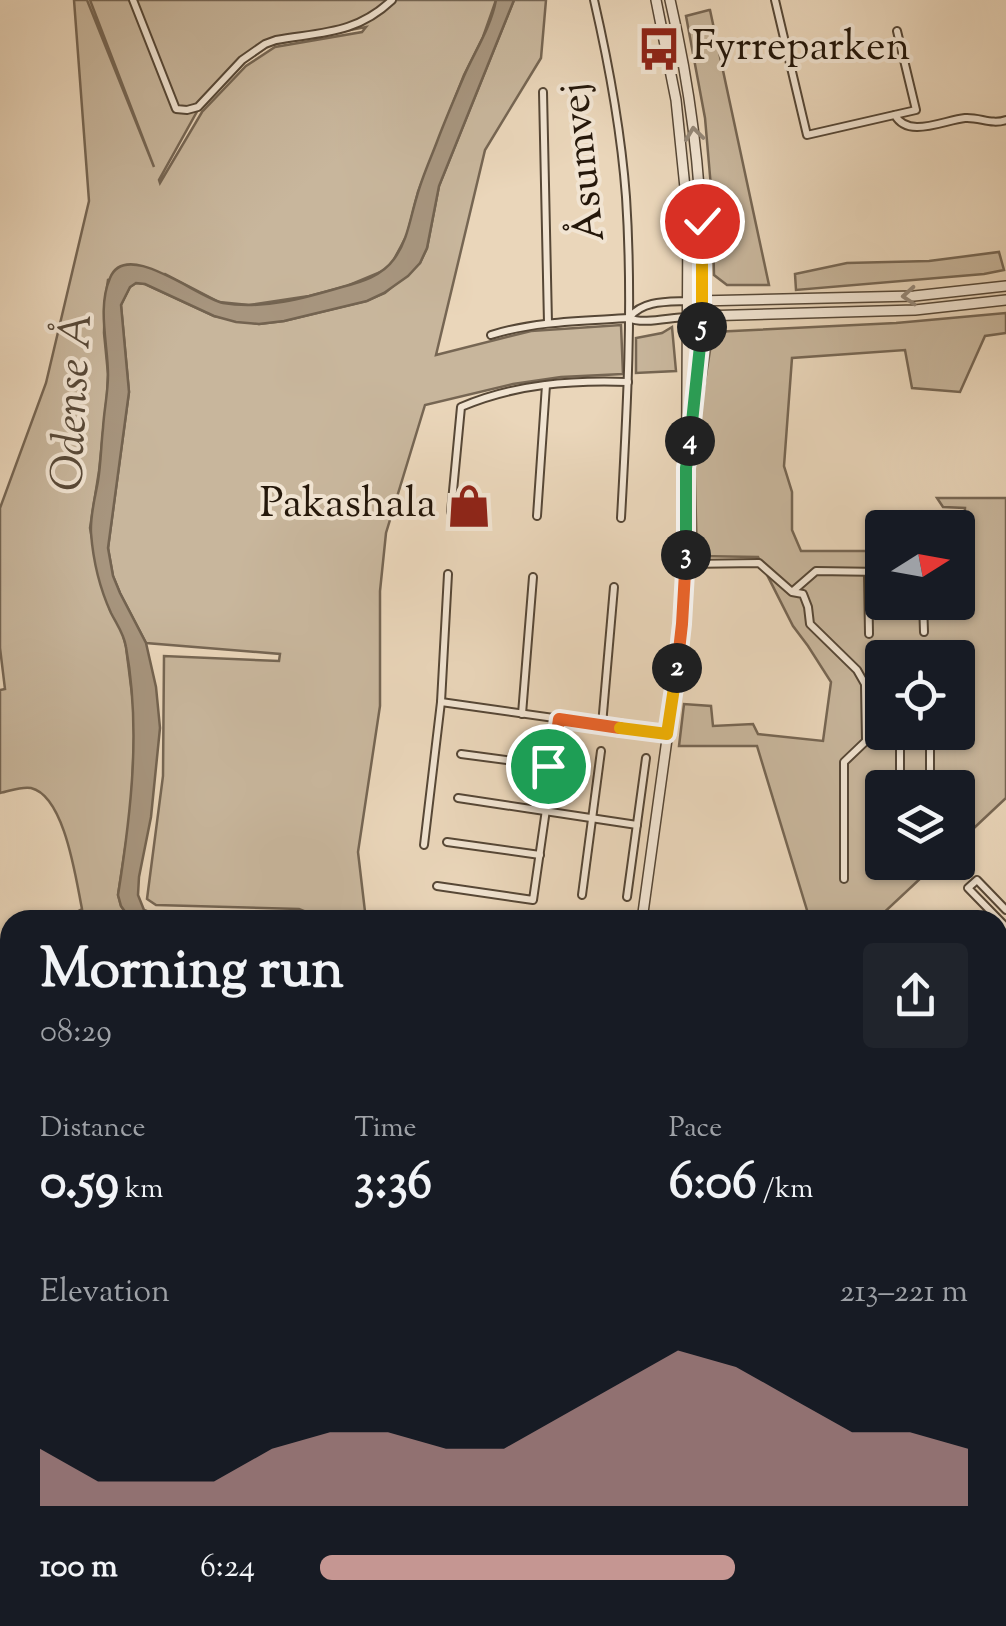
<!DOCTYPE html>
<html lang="en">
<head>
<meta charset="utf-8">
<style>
  body { margin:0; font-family:"Sorts Mill Goudy",serif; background:#20242c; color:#f1f3f6; height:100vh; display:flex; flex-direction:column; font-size:38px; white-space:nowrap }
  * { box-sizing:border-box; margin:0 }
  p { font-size:32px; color:#9ea1a6 }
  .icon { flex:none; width:55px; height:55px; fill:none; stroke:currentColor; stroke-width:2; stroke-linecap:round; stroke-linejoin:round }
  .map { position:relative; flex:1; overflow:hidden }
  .drawer { position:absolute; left:0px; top:910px; width:1008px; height:718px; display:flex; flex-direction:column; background:#171b24; border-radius:30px 30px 0 0; box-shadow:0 2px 8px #0004 }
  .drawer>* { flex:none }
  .needle { width:65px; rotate:79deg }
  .fabs { position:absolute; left:865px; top:510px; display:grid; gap:20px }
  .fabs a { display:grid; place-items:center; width:110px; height:110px; border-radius:10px; background:#171b24; box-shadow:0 2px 8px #0004; font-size:50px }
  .pin { position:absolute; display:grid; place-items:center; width:85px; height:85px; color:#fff; margin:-42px; border:5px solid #fff; border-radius:50%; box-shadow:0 2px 10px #0007 }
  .km { position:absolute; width:50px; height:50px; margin:-25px; border-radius:50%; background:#222; color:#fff; font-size:28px; line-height:50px; text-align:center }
  .round { display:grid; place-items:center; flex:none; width:105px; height:105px; border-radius:10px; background:#20242c }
  .head { display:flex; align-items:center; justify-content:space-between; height:170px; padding:0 40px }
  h1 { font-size:55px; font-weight:800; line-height:75px }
  .stats { display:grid; grid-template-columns:repeat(3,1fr); gap:15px; height:170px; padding:10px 40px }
  .stats div { display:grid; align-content:center }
  .stats b { font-size:50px; font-weight:800 }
  .stats small { font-size:28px; font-weight:400 }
  .stats p { font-size:28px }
  .chart { height:280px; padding:20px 40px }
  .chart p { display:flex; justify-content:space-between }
  .chart svg { width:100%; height:180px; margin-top:10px; fill:#c59692; opacity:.7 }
  ul { padding:0 40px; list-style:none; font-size:32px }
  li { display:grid; grid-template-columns:160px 120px 1fr; align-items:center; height:75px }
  li i { height:25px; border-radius:12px; background:#c59692 }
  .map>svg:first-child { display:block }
</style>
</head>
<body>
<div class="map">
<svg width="1006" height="1626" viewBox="0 0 1006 1626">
  <rect width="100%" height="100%" fill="#ead6ba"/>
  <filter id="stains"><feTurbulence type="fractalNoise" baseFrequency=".002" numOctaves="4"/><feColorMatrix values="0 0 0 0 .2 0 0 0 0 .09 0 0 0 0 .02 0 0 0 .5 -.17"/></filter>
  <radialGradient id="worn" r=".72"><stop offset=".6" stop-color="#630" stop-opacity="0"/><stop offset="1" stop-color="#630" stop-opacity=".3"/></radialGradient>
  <g fill="#c8b69c" stroke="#766653" stroke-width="2.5" fill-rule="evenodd">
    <path d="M74,0H87L154,167L90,0H496L483,37L464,75L418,192L407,235L392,263L383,271L347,286L309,296L249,305L219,302L165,274L108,280L105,301L104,333L108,374L107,395L99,471L90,528L100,579L110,610L122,631L126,647L135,718L131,810L118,895L121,906L131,920H61L82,909C76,880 65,796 31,788C22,786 10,791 0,793V690L5,689L0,648V508L46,383L89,201ZM366,27L362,32L275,47L246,66L202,112L160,183L159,180L199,108L242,64L270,45Z"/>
    <polygon points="514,0 546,0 541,58 485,150 436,355 531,331 621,325 623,374 561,377 513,384 425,405 386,533 380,591 380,706 358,852 366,920 326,920 299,909 156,905 147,899 163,776 164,656 279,661 280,654 146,643 120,593 113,576 108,548 129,392 121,305 130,287 136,283 145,284 214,316 259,324 284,321 366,301 385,293 420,263 427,248 439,186"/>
    <polygon points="709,10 710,10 769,285 727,285 714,275 712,199 705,118 686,16"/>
    <polygon points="999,252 1004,270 984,274 796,290 795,274 847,263 929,261"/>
    <path d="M1006,313V333L985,336L960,392L912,388L905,350L792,358L784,466L792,492V530L801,551H882V602H958V550L963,549L965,508L943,507L937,498H1006V798L958,843V788H882V862L937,863L876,920H810L757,746H679L684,704L711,706L713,726L753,724L758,734L823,741L831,682L808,646L793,626L758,557L697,556L694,449L713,332L896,323ZM882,658H958V732H882Z"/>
    <polygon points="672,327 676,371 636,373 636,338 662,333"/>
    <polygon points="10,944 10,1618 132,1618 114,1626 0,1626 0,948"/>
    <polygon points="1006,1266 1006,1498 998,1500 998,1270"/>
    <polygon points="645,1618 754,1618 722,1626 651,1626"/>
  </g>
  <path fill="#a7957e" stroke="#736350" stroke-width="2.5" d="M496,0H514L439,186L427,248L420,263L408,276L384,293L367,301L284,321L259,324L236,322L214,316L145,284L136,283L130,287L121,305L129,392L108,548L113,576L120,593L146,643L156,687L160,728L151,817L139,877L138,895L144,910L162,917L215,919L283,915L302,920H131L121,906L118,895C131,813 141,730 126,647C124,634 117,625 111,613C100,589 93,559 91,533C90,515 95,498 98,481C101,463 101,445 103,428C104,410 108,393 108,375C108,344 97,308 110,278C126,238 198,298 223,303C262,310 305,298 342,287C361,282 382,276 394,259C408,240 410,218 417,196C422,177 431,158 438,139C446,118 455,97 464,76C475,51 491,27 496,0Z"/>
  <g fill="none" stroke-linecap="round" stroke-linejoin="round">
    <polyline stroke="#736350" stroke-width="2.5" points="650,1618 660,1626"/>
    <polyline stroke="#a7957e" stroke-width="14" points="0,1478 10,1474"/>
    <g stroke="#564736" stroke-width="10">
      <g id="minor">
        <path d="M133,0L176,109L187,110L198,107L242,60L265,44L276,40C322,32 356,34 392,0"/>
        <path d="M594,0C609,65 621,130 626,197C633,304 627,411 621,518"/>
        <polyline points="775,0 807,135 916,110 897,31"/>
        <polyline points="543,92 548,323"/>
        <path d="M895,115C908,139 944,120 965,118C980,117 991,125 1006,120"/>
        <path d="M630,317C643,300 668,302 688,301"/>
        <path d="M491,335C536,321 583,321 629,318C643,325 671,317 687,317"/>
        <path d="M451,512L461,407C514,384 572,380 628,382"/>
        <polyline points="537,516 546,385"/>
        <polyline points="686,564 759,563 792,592 803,594 808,607 810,624 857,670 865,684 866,741 957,740"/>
        <polyline points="868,572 869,634"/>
        <polyline points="793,591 816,571 882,572"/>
        <polyline points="923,602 924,632"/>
        <polyline points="958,680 960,680"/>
        <polyline points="865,684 882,683"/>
        <polyline points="441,702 667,734"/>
        <polyline points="522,714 533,577"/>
        <polyline points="602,725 614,587"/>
        <polyline points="900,741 900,788"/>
        <polyline points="930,741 930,788"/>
        <polyline points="461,754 552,766"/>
        <polyline points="458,798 637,825"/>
        <polyline points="447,842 540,855"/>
        <polyline points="424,845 441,702 448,574"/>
        <polyline points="844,879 844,762 866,741"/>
        <polyline points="437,886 533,900 559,719"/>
        <polyline points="582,895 601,751"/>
        <polyline points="627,897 646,758"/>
        <polyline points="1006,910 977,880 968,888 1006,927"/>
        <polyline points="998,1038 1006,1030"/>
        <polyline points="998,1120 1006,1131"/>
        <polyline points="998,1141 1006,1153"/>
        <polyline points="459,1618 460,1626"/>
        <polyline points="566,1626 574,1618"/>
      </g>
    </g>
    <g stroke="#564736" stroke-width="12">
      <g id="tertiary">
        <path d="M670,0C703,142 712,287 691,431"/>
        <polyline points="697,301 914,296 1006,286"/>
        <polyline points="701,316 915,310 1006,300"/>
        <polyline points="642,920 680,645 686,564 688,217 676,100 656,0"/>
        <polyline points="592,1618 592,1626"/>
      </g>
    </g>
    <use href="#minor" stroke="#f1e4d2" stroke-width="6"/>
    <use href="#tertiary" stroke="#f1e4d2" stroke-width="9"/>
  </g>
  <defs><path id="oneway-chevron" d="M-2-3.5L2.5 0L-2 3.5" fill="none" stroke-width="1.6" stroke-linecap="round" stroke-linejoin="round" transform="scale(2.5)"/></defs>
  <g stroke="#958878">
    <use href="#oneway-chevron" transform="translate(694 134) rotate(-97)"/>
    <use href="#oneway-chevron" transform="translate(909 296) rotate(176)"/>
  </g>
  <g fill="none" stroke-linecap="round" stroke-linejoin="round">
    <g stroke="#fff" stroke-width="20">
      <polyline id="split-1" points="548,766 552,766 559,719 620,728"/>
    </g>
    <g stroke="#fff" stroke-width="20">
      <polyline id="split-2" points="620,728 667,734 677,668"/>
    </g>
    <g stroke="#fff" stroke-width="20">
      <polyline id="split-3" points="677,668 682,624 686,555"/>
    </g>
    <g stroke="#fff" stroke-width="20">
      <polyline id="split-4" points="686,555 686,468 690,441"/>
    </g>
    <g stroke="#fff" stroke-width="20">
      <polyline id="split-5" points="690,441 702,327"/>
    </g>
    <g stroke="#fff" stroke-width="20">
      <polyline id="split-6" points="702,221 702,327"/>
    </g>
    <use href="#split-1" stroke="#f0652b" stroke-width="12"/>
    <use href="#split-2" stroke="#f5b400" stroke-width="12"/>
    <use href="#split-3" stroke="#f0652b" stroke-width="12"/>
    <use href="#split-4" stroke="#22a559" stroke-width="12"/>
    <use href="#split-5" stroke="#22a559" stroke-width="12"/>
    <use href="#split-6" stroke="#f5b400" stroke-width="12"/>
  </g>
  <defs>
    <g id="bus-bare" transform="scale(3.45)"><path d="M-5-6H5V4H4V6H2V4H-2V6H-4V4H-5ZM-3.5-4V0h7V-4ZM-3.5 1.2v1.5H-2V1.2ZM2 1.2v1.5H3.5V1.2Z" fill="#8f2418" stroke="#f1e4d2" stroke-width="2.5" paint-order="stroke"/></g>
    <g id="shop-bare" transform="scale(3.45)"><path d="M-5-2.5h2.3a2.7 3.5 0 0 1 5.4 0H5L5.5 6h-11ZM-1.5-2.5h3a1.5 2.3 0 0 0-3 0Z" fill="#8f2418" stroke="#f1e4d2" stroke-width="2.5" paint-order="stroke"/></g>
  </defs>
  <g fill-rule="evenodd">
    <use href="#bus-bare" x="659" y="49"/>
    <use href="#shop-bare" x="469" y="506"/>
  </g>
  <g text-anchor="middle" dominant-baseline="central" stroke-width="8" stroke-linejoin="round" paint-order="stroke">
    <g font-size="42" fill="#24170a" stroke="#f1e4d2" text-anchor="start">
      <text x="692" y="49">Fyrreparken</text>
      <text x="436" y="506" text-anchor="end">Pakashala</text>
    </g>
    <g font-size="42" fill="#24170a" stroke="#f1e4d2">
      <text transform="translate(585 162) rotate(-96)">Åsumvej</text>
    </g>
    <g font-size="45" font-style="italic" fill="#584938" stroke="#f1e4d2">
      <text transform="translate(75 403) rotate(-87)">Odense Å</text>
    </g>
  </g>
  <rect width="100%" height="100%" filter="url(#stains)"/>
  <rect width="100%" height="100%" fill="url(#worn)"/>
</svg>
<div class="fabs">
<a><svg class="needle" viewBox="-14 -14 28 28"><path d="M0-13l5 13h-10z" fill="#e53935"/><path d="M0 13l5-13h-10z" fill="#9ea1a6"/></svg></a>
<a><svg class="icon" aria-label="locate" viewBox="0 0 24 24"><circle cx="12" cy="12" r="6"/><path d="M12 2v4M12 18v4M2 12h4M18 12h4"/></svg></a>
<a><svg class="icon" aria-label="layers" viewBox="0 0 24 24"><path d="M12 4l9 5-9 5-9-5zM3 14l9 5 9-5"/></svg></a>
</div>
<div class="pin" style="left:548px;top:766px;background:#1e9e55"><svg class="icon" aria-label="arrive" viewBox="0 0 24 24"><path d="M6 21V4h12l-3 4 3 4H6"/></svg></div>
<div class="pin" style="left:702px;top:221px;background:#d93025"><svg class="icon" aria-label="check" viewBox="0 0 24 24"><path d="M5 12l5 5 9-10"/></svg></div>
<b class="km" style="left:677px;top:668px">2</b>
<b class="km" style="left:686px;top:555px">3</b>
<b class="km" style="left:690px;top:441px">4</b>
<b class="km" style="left:702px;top:327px">5</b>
<section class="drawer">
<div class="head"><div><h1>Morning run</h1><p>08:29</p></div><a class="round"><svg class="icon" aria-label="share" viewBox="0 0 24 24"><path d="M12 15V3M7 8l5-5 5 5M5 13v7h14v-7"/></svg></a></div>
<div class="stats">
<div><p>Distance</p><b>0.59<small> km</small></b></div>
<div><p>Time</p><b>3:36</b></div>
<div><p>Pace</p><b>6:06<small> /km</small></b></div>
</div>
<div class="chart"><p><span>Elevation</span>213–221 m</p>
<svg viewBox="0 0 160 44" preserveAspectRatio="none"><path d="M0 44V30L10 38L20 38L30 38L40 30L50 26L60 26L70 30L80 30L90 22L100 14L110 6L120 10L130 18L140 26L150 26L160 30V44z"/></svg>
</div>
<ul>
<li><b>100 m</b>6:24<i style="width:64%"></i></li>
</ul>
</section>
</div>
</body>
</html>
